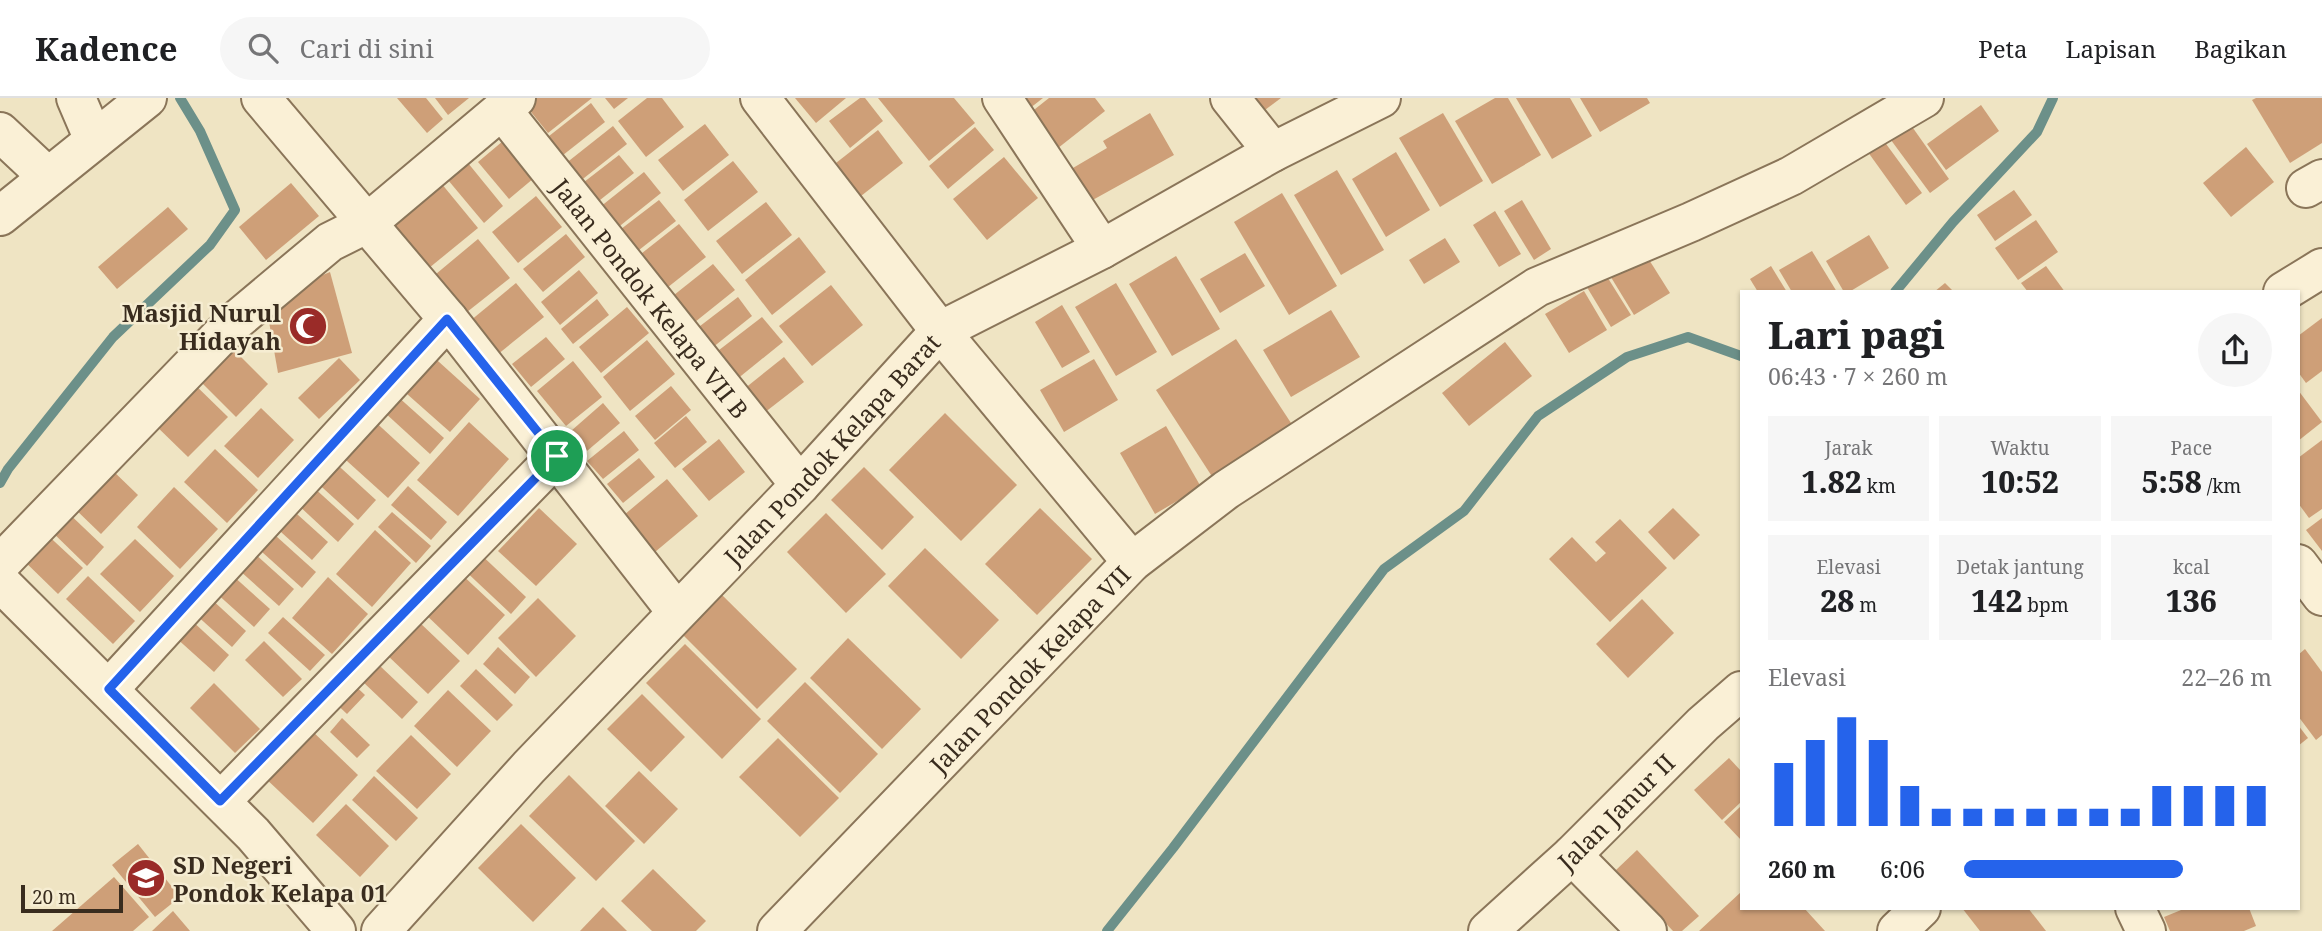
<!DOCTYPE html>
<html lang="id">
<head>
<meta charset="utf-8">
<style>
  body { margin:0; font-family:"Noto Serif",serif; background:#f6f6f6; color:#202124; height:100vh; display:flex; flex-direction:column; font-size:26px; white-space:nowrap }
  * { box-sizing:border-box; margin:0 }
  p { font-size:23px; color:#757577 }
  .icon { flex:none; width:38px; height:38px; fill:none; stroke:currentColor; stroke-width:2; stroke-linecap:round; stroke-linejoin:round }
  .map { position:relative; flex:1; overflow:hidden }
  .sheet { position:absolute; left:1740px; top:192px; width:560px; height:620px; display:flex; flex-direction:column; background:#fff; border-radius:0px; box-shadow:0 2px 5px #0004 }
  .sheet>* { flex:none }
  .scale { position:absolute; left:21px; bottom:18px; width:102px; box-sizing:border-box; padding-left:7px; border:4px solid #392c1e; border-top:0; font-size:19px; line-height:24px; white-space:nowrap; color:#392c1e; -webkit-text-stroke:5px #f6edd2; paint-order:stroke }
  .pin { position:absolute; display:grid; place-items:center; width:60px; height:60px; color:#fff; margin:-30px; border:4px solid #fff; border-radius:50%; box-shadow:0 2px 7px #0007 }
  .round { display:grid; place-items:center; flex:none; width:74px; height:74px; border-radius:37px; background:#f6f6f6 }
  .head { display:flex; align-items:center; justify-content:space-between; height:119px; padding:0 28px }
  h1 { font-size:38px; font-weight:800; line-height:52px }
  .stats { display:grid; grid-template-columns:repeat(3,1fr); gap:10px; height:119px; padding:7px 28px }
  .stats div { display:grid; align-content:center; border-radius:0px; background:#f6f6f6; text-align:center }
  .stats b { font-size:30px; font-weight:800 }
  .stats small { font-size:19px; font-weight:400 }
  .stats p { font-size:19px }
  .chart { height:196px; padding:14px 28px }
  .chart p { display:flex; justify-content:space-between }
  .chart svg { width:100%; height:126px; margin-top:7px; stroke:#2563eb; stroke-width:6 }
  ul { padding:0 28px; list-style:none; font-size:23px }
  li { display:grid; grid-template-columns:112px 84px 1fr; align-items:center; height:52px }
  li i { height:18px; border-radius:9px; background:#2563eb }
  header { display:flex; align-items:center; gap:42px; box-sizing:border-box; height:98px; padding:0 35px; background:#fff; border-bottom:2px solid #e0e0e0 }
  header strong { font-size:33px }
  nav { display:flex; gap:38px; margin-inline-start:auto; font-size:24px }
  .search { width:490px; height:63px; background:#f6f6f6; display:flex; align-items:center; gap:18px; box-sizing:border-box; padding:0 24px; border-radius:38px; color:#757577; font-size:26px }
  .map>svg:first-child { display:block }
</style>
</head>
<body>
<header>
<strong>Kadence</strong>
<div class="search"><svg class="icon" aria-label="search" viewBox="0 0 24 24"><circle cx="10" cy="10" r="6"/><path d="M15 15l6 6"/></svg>Cari di sini</div>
<nav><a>Peta</a><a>Lapisan</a><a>Bagikan</a></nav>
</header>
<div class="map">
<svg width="2322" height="833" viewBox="0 0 2322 833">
  <rect width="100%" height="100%" fill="#efe4c3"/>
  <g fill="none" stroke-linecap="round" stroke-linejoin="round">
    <g stroke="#6c9089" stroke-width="10">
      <polyline points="1895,194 1953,124 2037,34 2053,0"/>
      <polyline points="0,385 8,371 113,239 210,147 235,112 200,33 180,0"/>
      <polyline points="1107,833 1173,750 1384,471 1464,413 1538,318 1627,259 1688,239 1741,258"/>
    </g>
  </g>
  <g fill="#ce9f78">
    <polygon points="397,0 426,0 443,21 427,35"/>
    <polygon points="435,0 469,0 448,17"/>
    <polygon points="528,0 592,0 548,35 523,4"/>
    <polygon points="605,0 628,0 614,11"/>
    <polygon points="647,0 662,0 684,29 646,59 618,23"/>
    <polygon points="795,0 846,0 816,25"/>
    <polygon points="860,0 865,0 883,23 850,50 829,23"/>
    <polygon points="878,0 954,0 975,25 929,63"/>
    <polygon points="1015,0 1043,0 1025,14"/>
    <polygon points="1049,0 1095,0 1105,13 1053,54 1025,19"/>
    <polygon points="1239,0 1281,0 1254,20"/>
    <polygon points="1495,0 1508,0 1541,57 1492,86 1455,23"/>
    <polygon points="1516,0 1570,0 1592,38 1552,61"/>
    <polygon points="1580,0 1647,0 1650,5 1600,34"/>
    <polygon points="2256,0 2322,0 2322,45 2290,65 2252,2"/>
    <polygon points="591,5 605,24 558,61 544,42"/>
    <polygon points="1981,7 1999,33 1946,72 1927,46"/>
    <polygon points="1150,15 1174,57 1080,109 1061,77 1107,50 1103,43"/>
    <polygon points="1443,15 1483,83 1440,109 1399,40"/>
    <polygon points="1908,23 1949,81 1930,95 1888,38"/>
    <polygon points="705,26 729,57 683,93 658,62"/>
    <polygon points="613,28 627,46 579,84 565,66"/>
    <polygon points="975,29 994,52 948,91 929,68"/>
    <polygon points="878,32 903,65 861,98 836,65"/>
    <polygon points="1881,39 1922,95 1906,107 1865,50"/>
    <polygon points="503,43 534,80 509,101 478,64"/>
    <polygon points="2246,49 2274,84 2231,119 2203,85"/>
    <polygon points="1396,54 1430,112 1386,139 1352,81"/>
    <polygon points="619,57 634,75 590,110 575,91"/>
    <polygon points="1004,59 1038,100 987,142 953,101"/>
    <polygon points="733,63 758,94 708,133 684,102"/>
    <polygon points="468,65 503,108 484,125 448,82"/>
    <polygon points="1337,72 1384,152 1341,177 1294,97"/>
    <polygon points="644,74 661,95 611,135 595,113"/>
    <polygon points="291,85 319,118 266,162 239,129"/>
    <polygon points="441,85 478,130 429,170 393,125"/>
    <polygon points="2014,92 2032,117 1995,143 1977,117"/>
    <polygon points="1282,95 1337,188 1289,217 1234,124"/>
    <polygon points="536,98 562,129 518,165 492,134"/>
    <polygon points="659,102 676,123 625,163 608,141"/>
    <polygon points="1522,102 1551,151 1534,162 1504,113"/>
    <polygon points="766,104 792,137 742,176 716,143"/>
    <polygon points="168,109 188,131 117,191 98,169"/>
    <polygon points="1495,113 1521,156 1499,169 1473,127"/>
    <polygon points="2036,122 2058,154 2018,182 1995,150"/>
    <polygon points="679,126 706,159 658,197 632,163"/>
    <polygon points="566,136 585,159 543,194 523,171"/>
    <polygon points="1869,137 1889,170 1849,194 1844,194 1826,163"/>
    <polygon points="799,139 826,174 772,217 745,182"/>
    <polygon points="1445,140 1460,164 1424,186 1409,162"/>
    <polygon points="478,141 510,180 467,214 436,176"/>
    <polygon points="1641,149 1670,195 1634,217 1606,171"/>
    <polygon points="1812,153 1837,194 1792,194 1779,172"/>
    <polygon points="1245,155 1265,188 1220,215 1200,181"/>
    <polygon points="1176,158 1220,231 1172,258 1129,186"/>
    <polygon points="713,166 735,192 690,228 669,201"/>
    <polygon points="1771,168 1787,194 1758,194 1750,181"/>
    <polygon points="2046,168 2065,194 2028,194 2021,185"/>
    <polygon points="1601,169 1631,217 1611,229 1582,181"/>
    <polygon points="579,172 598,195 560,227 541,204"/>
    <polygon points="330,174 352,255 278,275 265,201"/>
    <polygon points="516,185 544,219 497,257 470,223"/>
    <polygon points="1116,185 1157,254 1116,278 1075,209"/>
    <polygon points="1945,185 1954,194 1934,194"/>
    <polygon points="831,187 863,227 812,268 779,228"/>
    <polygon points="1584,193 1607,232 1569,255 1545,216"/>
    <polygon points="738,199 752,218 702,258 687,238"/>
    <polygon points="597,201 609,217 573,246 561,231"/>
    <polygon points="1062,207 1090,254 1062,270 1035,224"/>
    <polygon points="627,209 649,235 601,275 579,249"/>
    <polygon points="1331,212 1360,259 1291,299 1263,252"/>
    <polygon points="762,219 783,244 731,286 710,259"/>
    <polygon points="2322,220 2322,273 2306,285 2298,274 2298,238"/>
    <polygon points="546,239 565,261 531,289 512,266"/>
    <polygon points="1236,241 1293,328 1213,380 1156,292"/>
    <polygon points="647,242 675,276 630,313 603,279"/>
    <polygon points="225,243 268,286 236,319 193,276"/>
    <polygon points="1505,244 1532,278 1469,328 1442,295"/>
    <polygon points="428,254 480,301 450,334 398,288"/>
    <polygon points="784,259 804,284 764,315 744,291"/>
    <polygon points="339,260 360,282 319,321 298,300"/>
    <polygon points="1094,261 1118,302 1064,334 1040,292"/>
    <polygon points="573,263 602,299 566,328 537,293"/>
    <polygon points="188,280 228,319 188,359 148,320"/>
    <polygon points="671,288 691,312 655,342 635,318"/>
    <polygon points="2298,292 2322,324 2298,343"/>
    <polygon points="396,297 444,340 430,356 383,313"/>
    <polygon points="603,305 620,325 587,353 571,333"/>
    <polygon points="261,310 294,342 258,380 224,348"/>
    <polygon points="945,315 1017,387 961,443 889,372"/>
    <polygon points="369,318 420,365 388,400 337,354"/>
    <polygon points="686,318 707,344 675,370 654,345"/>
    <polygon points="469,324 509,361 458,418 417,382"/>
    <polygon points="1166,328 1201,389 1155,416 1120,355"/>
    <polygon points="624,333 639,352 603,381 587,363"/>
    <polygon points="719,341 745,374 709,403 682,371"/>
    <polygon points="2322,342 2322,411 2309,420 2298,405 2298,360"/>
    <polygon points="215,351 258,392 227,425 184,384"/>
    <polygon points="330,360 376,402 358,422 312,380"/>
    <polygon points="639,360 655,379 623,405 607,386"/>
    <polygon points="109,369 138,397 101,436 72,408"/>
    <polygon points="864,369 914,419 882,452 831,402"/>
    <polygon points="667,381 698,418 655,454 624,417"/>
    <polygon points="312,388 354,426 338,444 296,405"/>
    <polygon points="408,388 447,424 431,442 391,407"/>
    <polygon points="174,389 218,431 180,471 137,429"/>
    <polygon points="287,407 328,444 312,462 271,425"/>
    <polygon points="62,409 104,449 87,468 45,427"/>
    <polygon points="539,410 577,446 536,488 498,453"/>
    <polygon points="1040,410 1092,461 1037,517 985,466"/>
    <polygon points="1673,410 1700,437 1674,462 1648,434"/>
    <polygon points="392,414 431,448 416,465 378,429"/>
    <polygon points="826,415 886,476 846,515 787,454"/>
    <polygon points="2322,420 2322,453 2306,432"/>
    <polygon points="1620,421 1667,470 1610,524 1549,461 1572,439 1596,464 1606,455 1595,444"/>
    <polygon points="266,429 316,474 302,490 252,445"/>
    <polygon points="41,431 83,470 58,496 17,456"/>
    <polygon points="375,432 411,465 372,509 336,476"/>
    <polygon points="135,441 174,478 140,514 100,476"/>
    <polygon points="925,450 999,522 961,561 888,488"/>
    <polygon points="476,452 526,499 511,516 460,468"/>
    <polygon points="254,455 294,491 279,508 239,472"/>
    <polygon points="458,473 505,517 468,557 421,512"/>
    <polygon points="231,476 270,511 254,529 215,494"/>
    <polygon points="88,478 135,523 113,546 66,501"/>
    <polygon points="328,479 368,516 332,556 292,520"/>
    <polygon points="721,496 797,571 757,611 682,536"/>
    <polygon points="209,499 246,533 232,549 195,516"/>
    <polygon points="538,500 576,538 536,579 498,540"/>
    <polygon points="1642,501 1674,535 1628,580 1596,546"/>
    <polygon points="283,519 325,557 310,573 268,535"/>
    <polygon points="190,521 229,557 214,574 174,538"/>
    <polygon points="418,523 460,563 428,596 386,556"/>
    <polygon points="848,540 921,611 882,651 810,580"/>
    <polygon points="264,543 302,581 283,599 245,562"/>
    <polygon points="685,546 761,621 722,661 646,585"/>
    <polygon points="498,549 530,579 515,596 483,566"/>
    <polygon points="2305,551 2322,574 2322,637 2316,642 2298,618 2298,557"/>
    <polygon points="379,567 418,604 402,621 362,583"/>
    <polygon points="476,571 513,607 497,623 460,588"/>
    <polygon points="349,582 365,597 347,616 331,601"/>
    <polygon points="805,584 878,656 840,695 767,623"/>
    <polygon points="214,585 260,631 235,655 190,610"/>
    <polygon points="448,592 491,633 457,669 414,628"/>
    <polygon points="642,596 685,639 651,674 607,631"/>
    <polygon points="342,620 370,647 357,660 330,634"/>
    <polygon points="2298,627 2308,640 2298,648"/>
    <polygon points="309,630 358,677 313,725 263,678"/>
    <polygon points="411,637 451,676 417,711 376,673"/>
    <polygon points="778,640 839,700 800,739 739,679"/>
    <polygon points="1729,660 1741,673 1741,704 1722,722 1694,692"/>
    <polygon points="639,673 678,711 644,746 605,708"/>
    <polygon points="569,677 635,743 596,783 529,718"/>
    <polygon points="374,678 418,720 396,743 352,702"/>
    <polygon points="346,706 389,748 360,779 316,737"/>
    <polygon points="1741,708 1741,742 1724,724"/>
    <polygon points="521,726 576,780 533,824 478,770"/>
    <polygon points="138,746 180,799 155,819 112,767"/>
    <polygon points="1637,752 1699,818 1682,833 1673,833 1616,772"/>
    <polygon points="653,771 706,823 696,833 652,833 621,803"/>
    <polygon points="114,779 149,819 133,833 52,833"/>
    <polygon points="1741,794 1741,810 1804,810 1825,833 1699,833"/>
    <polygon points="603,809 627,833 580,833"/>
    <polygon points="1962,810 2028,810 2046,833 1980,833"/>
    <polygon points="2186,810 2249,810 2256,828 2244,833 2170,833 2164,819"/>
    <polygon points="173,813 190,833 152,833"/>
  </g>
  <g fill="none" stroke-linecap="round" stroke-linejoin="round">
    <g stroke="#8a7559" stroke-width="42">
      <g id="minor">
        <polyline points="76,0 94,42"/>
        <polyline points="261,0 448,221 676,513"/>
        <polyline points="760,0 940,233 1132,464"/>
        <polyline points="1002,0 1102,151"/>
        <polyline points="1230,0 1273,54"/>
        <path id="s1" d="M502,12L800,387"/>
        <polyline points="0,34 48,79"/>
        <polyline points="2306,90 2322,81"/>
        <polyline points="0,118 147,0"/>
        <polyline points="2283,194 2322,170"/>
        <polyline points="0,466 232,226 330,144 366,126 516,0"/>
        <polyline points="2298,466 2322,498"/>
        <polyline points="0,484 253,736 336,833"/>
        <polyline points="109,591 448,221"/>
        <polyline points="221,703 557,358"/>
        <polyline points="1572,757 1647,833"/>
        <polyline points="2135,810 2146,833"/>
        <path id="s2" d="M381,833L529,669L800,387L940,233L1102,151L1273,54L1381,0"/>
        <path id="s3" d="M777,833L1132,464L1226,392L1537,189L1691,124L1791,78L1924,0"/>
        <path id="s4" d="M1488,833L1572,757L1703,626L1741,593"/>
        <polyline points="1897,833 1921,810"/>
      </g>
    </g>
    <use href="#minor" stroke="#faf0d6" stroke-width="38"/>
  </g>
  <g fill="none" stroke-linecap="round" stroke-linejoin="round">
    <g stroke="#fff" stroke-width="14">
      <polygon id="route" points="447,221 557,358 220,703 109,591"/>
    </g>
    <use href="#route" stroke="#2563eb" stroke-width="9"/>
  </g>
  <defs>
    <g id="mosque-disc" transform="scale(2.0125)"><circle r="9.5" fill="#9a2b28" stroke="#f6edd2"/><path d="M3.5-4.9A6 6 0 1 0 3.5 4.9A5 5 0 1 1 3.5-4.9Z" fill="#fff"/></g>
    <g id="school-disc" transform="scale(2.0125)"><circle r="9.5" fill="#9a2b28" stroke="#f6edd2"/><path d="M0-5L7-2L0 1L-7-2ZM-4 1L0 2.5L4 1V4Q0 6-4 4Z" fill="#fff"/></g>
  </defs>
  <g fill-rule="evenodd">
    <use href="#mosque-disc" x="308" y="228"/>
    <use href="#school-disc" x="146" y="780"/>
  </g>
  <g text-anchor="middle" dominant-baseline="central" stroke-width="5" stroke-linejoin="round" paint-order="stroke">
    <g font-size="24" fill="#392c1e" stroke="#f6edd2">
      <text stroke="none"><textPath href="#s1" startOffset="240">Jalan Pondok Kelapa VII B</textPath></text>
      <text stroke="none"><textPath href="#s2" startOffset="660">Jalan Pondok Kelapa Barat</textPath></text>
      <text stroke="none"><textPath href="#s3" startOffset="364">Jalan Pondok Kelapa VII</textPath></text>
      <text stroke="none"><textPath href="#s4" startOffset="175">Jalan Janur II</textPath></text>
    </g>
    <g font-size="24" font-weight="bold" fill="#392c1e" stroke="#f6edd2" text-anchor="end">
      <text x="281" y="214">Masjid Nurul<tspan x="281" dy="28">Hidayah</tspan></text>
      <text x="173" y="766" text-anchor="start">SD Negeri<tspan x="173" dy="28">Pondok Kelapa 01</tspan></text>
    </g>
  </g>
</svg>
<div class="scale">20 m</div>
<div class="pin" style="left:557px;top:358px;background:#1e9e55"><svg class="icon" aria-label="arrive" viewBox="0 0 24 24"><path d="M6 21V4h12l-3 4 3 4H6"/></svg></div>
<section class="sheet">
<div class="head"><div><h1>Lari pagi</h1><p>06:43 · 7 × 260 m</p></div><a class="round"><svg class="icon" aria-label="share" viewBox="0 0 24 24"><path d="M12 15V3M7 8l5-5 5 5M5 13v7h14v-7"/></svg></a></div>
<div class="stats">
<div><p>Jarak</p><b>1.82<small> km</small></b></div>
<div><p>Waktu</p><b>10:52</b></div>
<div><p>Pace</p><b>5:58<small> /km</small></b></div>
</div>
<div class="stats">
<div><p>Elevasi</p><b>28<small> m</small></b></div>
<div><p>Detak jantung</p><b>142<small> bpm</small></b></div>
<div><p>kcal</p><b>136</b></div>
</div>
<div class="chart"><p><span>Elevasi</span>22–26 m</p>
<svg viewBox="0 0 160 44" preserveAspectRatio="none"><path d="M5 44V22M15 44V14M25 44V6M35 44V14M45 44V30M55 44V38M65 44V38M75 44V38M85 44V38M95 44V38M105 44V38M115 44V38M125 44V30M135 44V30M145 44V30M155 44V30"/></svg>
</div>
<ul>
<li><b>260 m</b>6:06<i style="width:71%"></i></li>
</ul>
</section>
</div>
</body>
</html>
